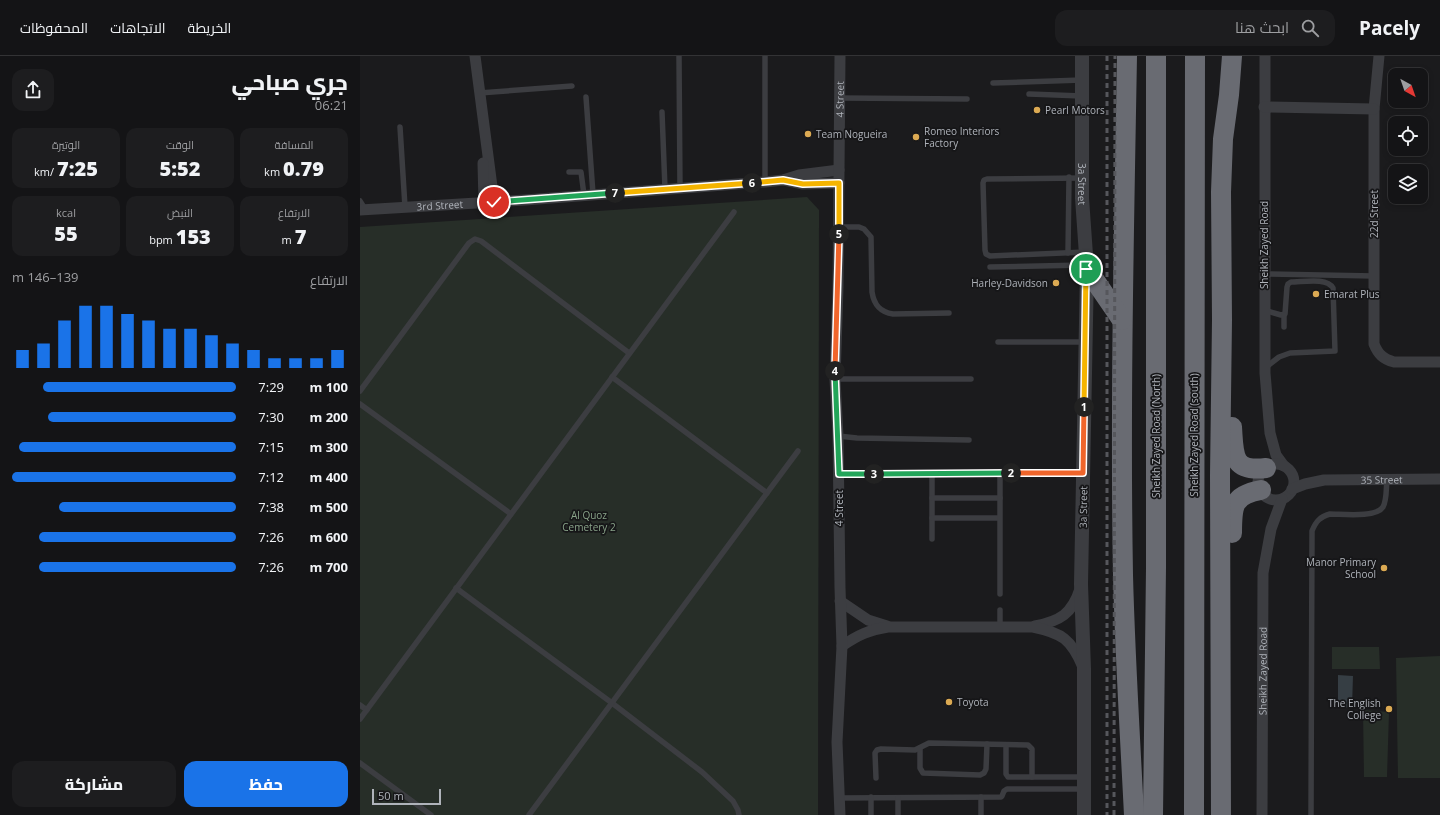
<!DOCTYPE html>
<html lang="ar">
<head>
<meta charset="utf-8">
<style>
  body { margin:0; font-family:"Open Sans",Cairo,sans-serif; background:#1d1d1f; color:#f1f3f6; direction:rtl; height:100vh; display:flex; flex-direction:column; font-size:15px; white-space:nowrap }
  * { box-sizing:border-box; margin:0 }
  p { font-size:13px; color:#9d9ea1 }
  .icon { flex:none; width:22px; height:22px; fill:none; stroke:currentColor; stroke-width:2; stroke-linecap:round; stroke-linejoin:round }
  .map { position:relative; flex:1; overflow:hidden; direction:ltr }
  .side { display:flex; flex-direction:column; background:#141416; width:360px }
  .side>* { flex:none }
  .needle { width:26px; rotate:140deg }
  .controls { position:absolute; left:1028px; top:12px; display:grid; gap:8px }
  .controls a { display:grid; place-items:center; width:40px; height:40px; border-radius:8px; background:#141416; box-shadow:0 2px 6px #0003,0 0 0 1px #333335; font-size:20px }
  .scale { position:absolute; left:12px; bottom:10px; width:69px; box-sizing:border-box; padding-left:4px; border:2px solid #afb3ba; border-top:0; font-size:11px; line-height:14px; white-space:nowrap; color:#afb3ba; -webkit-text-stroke:3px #161618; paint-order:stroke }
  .pin { position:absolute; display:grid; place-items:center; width:34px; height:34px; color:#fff; margin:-17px; border:2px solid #fff; border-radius:50%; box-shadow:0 1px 4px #0007 }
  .km { position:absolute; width:20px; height:20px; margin:-10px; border-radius:50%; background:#222; color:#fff; font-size:11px; line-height:20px; text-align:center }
  .round { display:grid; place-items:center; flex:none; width:42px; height:42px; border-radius:12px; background:#1d1d1f }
  .summary { display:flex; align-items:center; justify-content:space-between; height:68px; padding:0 12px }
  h1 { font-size:22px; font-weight:800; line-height:30px }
  .metrics { display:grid; grid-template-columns:repeat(3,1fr); gap:6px; height:68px; padding:4px 12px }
  .metrics div { display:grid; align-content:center; border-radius:10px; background:#1d1d1f; text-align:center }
  .metrics b { font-size:20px; font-weight:800 }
  .metrics small { font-size:11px; font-weight:400 }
  .metrics p { font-size:11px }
  .chart { height:112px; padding:8px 12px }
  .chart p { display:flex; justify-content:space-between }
  .chart svg { width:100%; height:72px; margin-top:4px; stroke:#1a73e8; stroke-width:6 }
  .button { display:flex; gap:8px; margin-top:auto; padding:8px 12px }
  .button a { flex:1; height:46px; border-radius:12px; background:#1a73e8; color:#fff; font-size:16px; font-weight:800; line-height:46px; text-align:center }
  .button a+a { background:#1d1d1f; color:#f1f3f6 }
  ul { padding:0 12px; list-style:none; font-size:13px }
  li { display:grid; grid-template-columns:64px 48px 1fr; align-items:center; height:30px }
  li i { height:10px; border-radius:5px; background:#1a73e8 }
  header { display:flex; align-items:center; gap:24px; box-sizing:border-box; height:56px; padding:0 20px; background:#141416; border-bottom:1px solid #333335 }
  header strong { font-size:19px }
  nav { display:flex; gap:22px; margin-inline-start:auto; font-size:14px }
  .search { width:280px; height:36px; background:#1d1d1f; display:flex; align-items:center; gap:10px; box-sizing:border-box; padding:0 14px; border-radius:12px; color:#9d9ea1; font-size:15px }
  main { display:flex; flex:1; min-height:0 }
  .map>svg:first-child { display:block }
</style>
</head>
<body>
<header>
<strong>Pacely</strong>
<div class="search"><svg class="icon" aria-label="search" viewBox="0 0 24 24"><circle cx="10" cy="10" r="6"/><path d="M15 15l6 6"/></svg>ابحث هنا</div>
<nav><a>الخريطة</a><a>الاتجاهات</a><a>المحفوظات</a></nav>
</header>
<main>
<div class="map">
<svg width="1080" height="759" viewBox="0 0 1080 759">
  <rect width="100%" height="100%" fill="#1b1b1d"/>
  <g fill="#272e28">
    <polygon points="447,141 459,154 458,759 0,759 0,171"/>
    <polygon points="972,591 1019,591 1020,613 972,613"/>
    <polygon points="1080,600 1080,722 1038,722 1036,602"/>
    <polygon points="1003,654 1029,656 1027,721 1004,721"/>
  </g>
  <polygon fill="#363e44" points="978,619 993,620 992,651 978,652"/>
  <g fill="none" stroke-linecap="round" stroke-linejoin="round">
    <g stroke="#3c3d41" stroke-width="5.5">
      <polyline points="319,0 320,132"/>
      <polyline points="405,0 405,126"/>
      <polyline points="633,27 722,24"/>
      <polyline points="119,37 212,30"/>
      <polyline points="669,38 722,40"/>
      <polyline points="226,41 233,138"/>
      <polyline points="480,42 607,43"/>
      <polyline points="302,56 305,133"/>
      <polyline points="40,71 45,151"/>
      <polyline points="209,116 221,116 224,139"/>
      <polyline points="722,122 627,123 624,124 623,127 625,194 626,198 630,200 726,196"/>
      <polyline points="0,145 5,153"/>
      <path d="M479,171H499L504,173L511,181L512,236C514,249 520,256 533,258L589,257"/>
      <polyline points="708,197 709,121"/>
      <polyline points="630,211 724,209"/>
      <polyline points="904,218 1014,220"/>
      <path d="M904,254L921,259L925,258L927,231L928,228L931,226C943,226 967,221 973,232L975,295L930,297L919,301L905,312"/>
      <polyline points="924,259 924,271"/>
      <polyline points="638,286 725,286"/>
      <polyline points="252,321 407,437"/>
      <polyline points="475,323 611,323"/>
      <polyline points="0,335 109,187 115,183 121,185 269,297"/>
      <polyline points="0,348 151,458"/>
      <polyline points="478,380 497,382 609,384"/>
      <polyline points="479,418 723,417"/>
      <polyline points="572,418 572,483"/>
      <polyline points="572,442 640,442"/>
      <polyline points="572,462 639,462"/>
      <polyline points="96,532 252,647 342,716 373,745 378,754 379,759"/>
      <polyline points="640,538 640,417"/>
      <polyline points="640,554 640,571"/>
      <polyline points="0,649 7,654"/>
      <polyline points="0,663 374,156"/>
      <polyline points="646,689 646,718 648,721 724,721"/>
      <polyline points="560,692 560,712 563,717 620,719 624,717 626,713 627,688"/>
      <polyline points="0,707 71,759"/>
      <polyline points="516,722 515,697 517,694 521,693 555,694 569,687 668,689 672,693 672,721"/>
      <polyline points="479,742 641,741 642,740 644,735 647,733 724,733"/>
      <polyline points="169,759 438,395"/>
      <polyline points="511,759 511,741"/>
      <polyline points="538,759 538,742"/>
      <polyline points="621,759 621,741"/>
      <path d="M951,759L952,475C956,465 960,461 970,458C982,458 1016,462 1023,451C1027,444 1026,432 1027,423"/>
    </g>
    <g stroke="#3c3d41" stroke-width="11">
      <polyline points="115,0 134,146"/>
      <polyline points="905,0 905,317 910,377 916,399 924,410"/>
      <path d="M1019,0L1014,53V288C1018,298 1023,303 1034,306H1080"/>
      <polyline points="904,51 1014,53"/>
      <polyline points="123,107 124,147"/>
      <polyline points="424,124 443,128 479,127"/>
      <path id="s1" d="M0,154L165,144L405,126L423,124L439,119L479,114"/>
      <circle cx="916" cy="426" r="18"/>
      <path id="s2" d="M932,433L945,428L964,424L1080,423"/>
      <polyline points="480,545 508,564 527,570"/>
      <path d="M675,570C700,565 712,558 720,533"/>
      <path d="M482,590C498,579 509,574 528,571H673C702,577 711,583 723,611"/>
      <path id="s3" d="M480,759L477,686L482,590L480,532L478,380L475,323L478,231L480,0"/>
      <path id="s4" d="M902,759L903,517L911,473L922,443"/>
    </g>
    <path stroke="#3c3d41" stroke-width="14" id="s5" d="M722,0V142L727,213L721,528L724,613V759"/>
    <g stroke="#696b72" stroke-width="20">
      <path d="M767,0C764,173 760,346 763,519C765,599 770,679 774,759"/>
      <polyline points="727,213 762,264"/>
      <path d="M872,371C874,398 871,416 906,412"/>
      <path d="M872,477C872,451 872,439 901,434"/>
      <polyline points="793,759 796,512 796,0"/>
      <polyline points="834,759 835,0"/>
      <polyline points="861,759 860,419 862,264 861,136 863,83 869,39 872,0"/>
    </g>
    <g stroke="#56575c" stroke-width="3" stroke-dasharray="5 4" stroke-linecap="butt">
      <polyline points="747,0 747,759"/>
      <polyline points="754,759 755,0"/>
    </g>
  </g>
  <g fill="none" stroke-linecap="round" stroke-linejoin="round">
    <g stroke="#fff" stroke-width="8">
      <polyline id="split-1" points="724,351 726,213"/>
    </g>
    <g stroke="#fff" stroke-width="8">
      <polyline id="split-2" points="651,417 723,417 724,351"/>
    </g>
    <g stroke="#fff" stroke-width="8">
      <polyline id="split-3" points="514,418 651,417"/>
    </g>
    <g stroke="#fff" stroke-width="8">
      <polyline id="split-4" points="475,315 479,418 514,418"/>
    </g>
    <g stroke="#fff" stroke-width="8">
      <polyline id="split-5" points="475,315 479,178"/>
    </g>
    <g stroke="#fff" stroke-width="8">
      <polyline id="split-6" points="392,127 423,124 443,128 479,127 479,178"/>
    </g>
    <g stroke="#fff" stroke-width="8">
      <polyline id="split-7" points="255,137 392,127"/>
    </g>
    <g stroke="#fff" stroke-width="8">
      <polyline id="split-8" points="134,146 255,137"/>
    </g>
    <use href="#split-1" stroke="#f5b400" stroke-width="5"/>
    <use href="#split-2" stroke="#f0652b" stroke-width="5"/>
    <use href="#split-3" stroke="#22a559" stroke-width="5"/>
    <use href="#split-4" stroke="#22a559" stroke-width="5"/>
    <use href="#split-5" stroke="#f0652b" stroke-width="5"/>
    <use href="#split-6" stroke="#f5b400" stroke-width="5"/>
    <use href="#split-7" stroke="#f5b400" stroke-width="5"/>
    <use href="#split-8" stroke="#22a559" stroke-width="5"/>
  </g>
  <g fill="#dcaa53" stroke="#161618" stroke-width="1.5">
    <circle cx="677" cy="54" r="4"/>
    <circle cx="448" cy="78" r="4"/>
    <circle cx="556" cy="81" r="4"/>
    <circle cx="696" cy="227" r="4"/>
    <circle cx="956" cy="238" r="4"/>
    <circle cx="1024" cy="512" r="4"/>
    <circle cx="589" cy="646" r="4"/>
    <circle cx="1029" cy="653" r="4"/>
  </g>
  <g text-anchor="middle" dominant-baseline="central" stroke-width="3.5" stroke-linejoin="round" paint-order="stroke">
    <g font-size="10" fill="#afb3ba" stroke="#161618">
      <text stroke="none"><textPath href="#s3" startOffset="716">4 Street</textPath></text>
      <text stroke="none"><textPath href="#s5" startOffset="128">3a Street</textPath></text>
      <text stroke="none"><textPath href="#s1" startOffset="80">3rd Street</textPath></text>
      <text transform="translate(1014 158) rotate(-90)">22d Street</text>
      <text transform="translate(904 189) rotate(-90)">Sheikh Zayed Road</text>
      <text transform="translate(834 379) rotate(-90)">Sheikh Zayed Road (south)</text>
      <text transform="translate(796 380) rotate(-90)">Sheikh Zayed Road (North)</text>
      <text stroke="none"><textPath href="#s2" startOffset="91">35 Street</textPath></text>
      <text transform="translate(723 451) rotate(-89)">3a Street</text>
      <text transform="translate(479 452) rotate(-90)">4 Street</text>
      <text stroke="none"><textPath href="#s4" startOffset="144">Sheikh Zayed Road</textPath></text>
    </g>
    <g font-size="10" fill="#afb3ba" stroke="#161618" text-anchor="start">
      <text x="685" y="54">Pearl Motors</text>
      <text x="564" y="75">Romeo Interiors<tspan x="564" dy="12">Factory</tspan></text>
      <text x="456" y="78">Team Nogueira</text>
      <text x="688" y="227" text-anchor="end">Harley-Davidson</text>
      <text x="964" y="238">Emarat Plus</text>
      <text x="1016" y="506" text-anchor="end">Manor Primary<tspan x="1016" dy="12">School</tspan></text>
      <text x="597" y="646">Toyota</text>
      <text x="1021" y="647" text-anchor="end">The English<tspan x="1021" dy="12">College</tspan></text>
    </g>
    <g font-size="10" fill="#89a389" stroke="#161618">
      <text x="229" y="459">Al Quoz<tspan x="229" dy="12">Cemetery 2</tspan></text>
    </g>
  </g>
</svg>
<div class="controls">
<a><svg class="needle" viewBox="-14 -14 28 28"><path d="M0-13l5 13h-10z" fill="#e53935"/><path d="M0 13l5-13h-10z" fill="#9d9ea1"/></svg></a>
<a><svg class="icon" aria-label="locate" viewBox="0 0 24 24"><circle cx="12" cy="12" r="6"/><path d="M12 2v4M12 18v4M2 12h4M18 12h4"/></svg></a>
<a><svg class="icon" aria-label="layers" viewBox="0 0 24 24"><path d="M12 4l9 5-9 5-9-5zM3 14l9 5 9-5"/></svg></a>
</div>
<div class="scale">50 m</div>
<div class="pin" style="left:726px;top:213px;background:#1e9e55"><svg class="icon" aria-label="arrive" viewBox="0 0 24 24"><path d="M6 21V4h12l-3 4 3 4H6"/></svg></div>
<div class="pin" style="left:134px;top:146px;background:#d93025"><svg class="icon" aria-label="check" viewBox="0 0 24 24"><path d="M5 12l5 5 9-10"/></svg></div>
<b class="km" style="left:724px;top:351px">1</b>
<b class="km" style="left:651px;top:417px">2</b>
<b class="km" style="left:514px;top:418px">3</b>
<b class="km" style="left:475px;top:315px">4</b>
<b class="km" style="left:479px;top:178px">5</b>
<b class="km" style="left:392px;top:127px">6</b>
<b class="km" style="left:255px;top:137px">7</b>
</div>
<section class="side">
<div class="summary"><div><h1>جري صباحي</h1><p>06:21</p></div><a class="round"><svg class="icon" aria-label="share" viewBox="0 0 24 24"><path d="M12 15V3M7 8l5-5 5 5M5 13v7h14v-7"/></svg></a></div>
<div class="metrics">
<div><p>المسافة</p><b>0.79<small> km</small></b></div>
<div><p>الوقت</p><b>5:52</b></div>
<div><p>الوتيرة</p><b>7:25<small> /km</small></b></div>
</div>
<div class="metrics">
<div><p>الارتفاع</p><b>7<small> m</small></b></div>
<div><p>النبض</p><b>153<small> bpm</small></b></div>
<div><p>kcal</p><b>55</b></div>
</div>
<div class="chart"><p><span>الارتفاع</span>139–146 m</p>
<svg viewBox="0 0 160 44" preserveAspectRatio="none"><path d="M5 44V33M15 44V29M25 44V15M35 44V6M45 44V6M55 44V11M65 44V15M75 44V20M85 44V20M95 44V24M105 44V29M115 44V33M125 44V38M135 44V38M145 44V38M155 44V33"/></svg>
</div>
<ul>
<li><b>100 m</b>7:29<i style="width:86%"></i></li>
<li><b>200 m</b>7:30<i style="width:84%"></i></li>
<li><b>300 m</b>7:15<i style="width:97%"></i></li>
<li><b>400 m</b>7:12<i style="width:100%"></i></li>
<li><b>500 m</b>7:38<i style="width:79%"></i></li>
<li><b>600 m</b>7:26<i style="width:88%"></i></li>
<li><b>700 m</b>7:26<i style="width:88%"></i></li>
</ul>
<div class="button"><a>حفظ</a><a>مشاركة</a></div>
</section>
</main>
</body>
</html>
